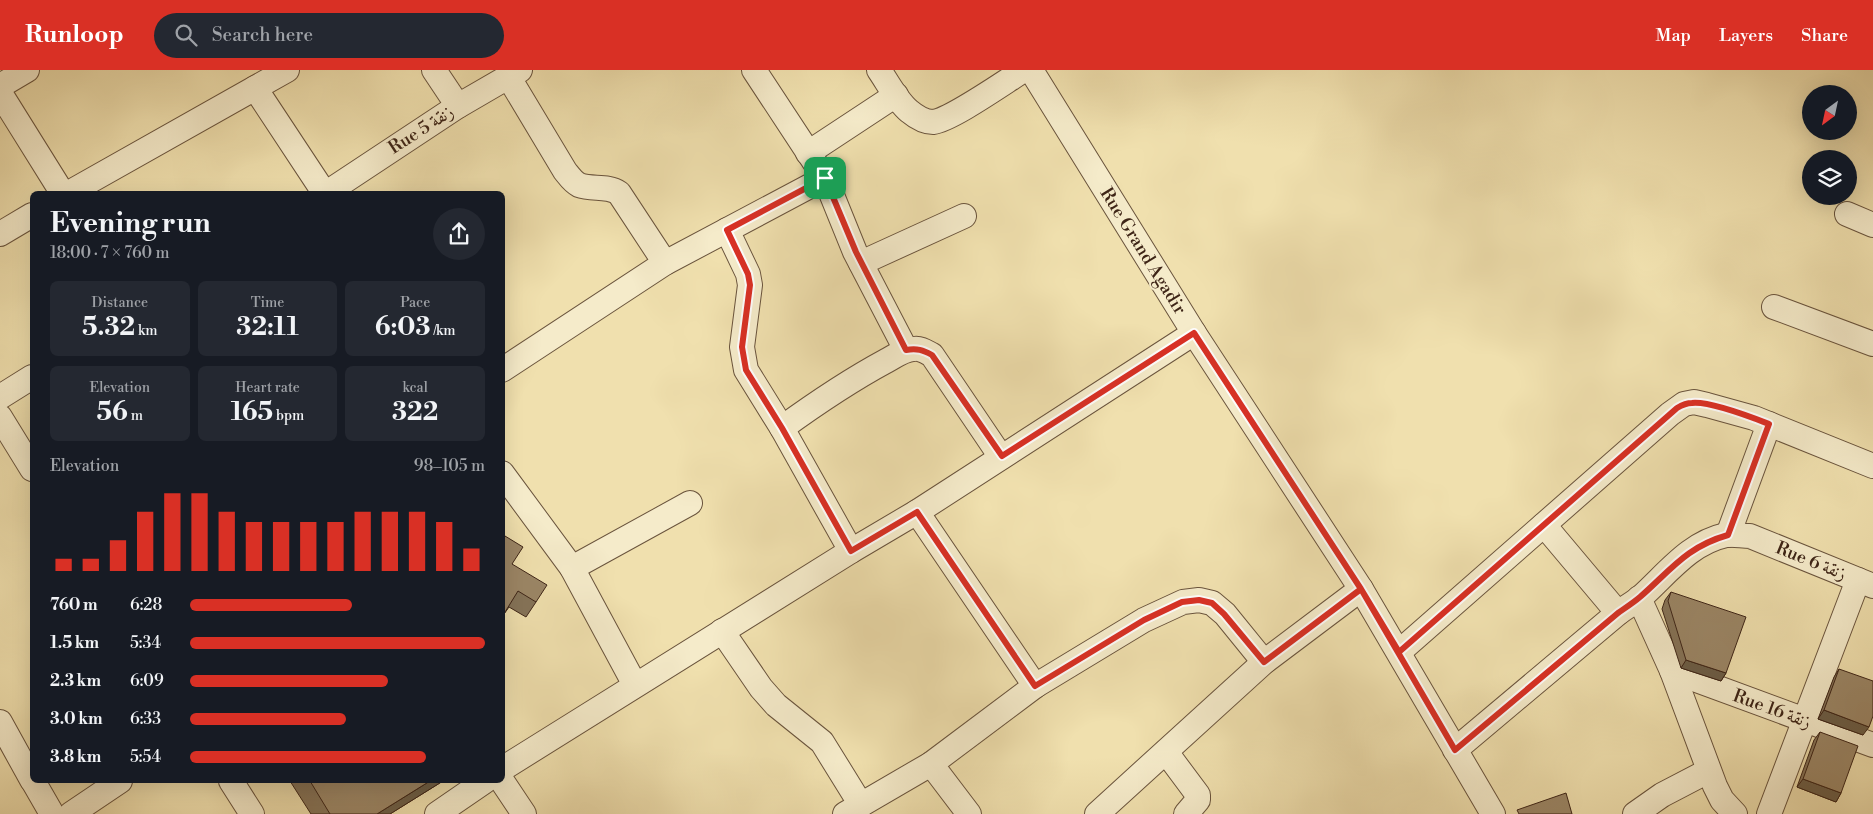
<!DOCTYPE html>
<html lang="en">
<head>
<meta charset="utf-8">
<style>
  body { margin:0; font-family:"Libre Bodoni",Amiri,serif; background:#242831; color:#f1f3f6; height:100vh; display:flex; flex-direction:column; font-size:19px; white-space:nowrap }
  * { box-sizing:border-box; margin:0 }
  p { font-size:16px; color:#9ea1a6 }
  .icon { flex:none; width:28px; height:28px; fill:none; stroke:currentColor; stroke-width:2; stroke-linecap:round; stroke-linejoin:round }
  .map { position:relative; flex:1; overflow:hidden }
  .sheet { position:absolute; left:30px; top:121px; width:475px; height:592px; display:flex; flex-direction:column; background:#171b24; border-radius:8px; box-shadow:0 5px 20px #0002 }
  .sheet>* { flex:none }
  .needle { width:32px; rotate:213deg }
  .controls { position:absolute; left:1802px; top:15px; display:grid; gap:10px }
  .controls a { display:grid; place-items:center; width:55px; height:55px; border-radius:50%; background:#171b24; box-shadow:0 5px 20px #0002; font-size:25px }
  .pin { position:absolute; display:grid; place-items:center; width:42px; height:42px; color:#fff; margin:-21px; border-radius:10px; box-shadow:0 2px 8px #0006 }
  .round { display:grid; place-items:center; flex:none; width:52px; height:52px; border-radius:26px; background:#242831 }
  .head { display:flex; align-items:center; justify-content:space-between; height:85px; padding:0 20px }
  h1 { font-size:28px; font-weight:700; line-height:38px }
  .figures { display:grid; grid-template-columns:repeat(3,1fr); gap:8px; height:85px; padding:5px 20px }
  .figures div { display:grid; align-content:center; border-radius:8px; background:#242831; text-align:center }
  .figures b { font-size:25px; font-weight:700 }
  .figures small { font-size:14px; font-weight:400 }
  .figures p { font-size:14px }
  .chart { height:140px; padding:10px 20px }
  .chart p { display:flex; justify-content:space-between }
  .chart svg { width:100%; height:90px; margin-top:5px; stroke:#d93025; stroke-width:6 }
  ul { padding:0 20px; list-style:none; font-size:16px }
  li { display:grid; grid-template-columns:80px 60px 1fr; align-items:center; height:38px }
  li i { height:12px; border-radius:6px; background:#d93025 }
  header { display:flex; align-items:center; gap:30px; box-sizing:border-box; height:70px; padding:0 25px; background:#d93025; color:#fff }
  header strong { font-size:24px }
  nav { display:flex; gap:28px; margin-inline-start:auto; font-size:18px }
  .search { width:350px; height:45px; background:#242831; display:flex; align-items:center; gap:12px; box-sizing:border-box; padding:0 18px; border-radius:28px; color:#9ea1a6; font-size:19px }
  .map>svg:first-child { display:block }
</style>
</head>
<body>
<header>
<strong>Runloop</strong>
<div class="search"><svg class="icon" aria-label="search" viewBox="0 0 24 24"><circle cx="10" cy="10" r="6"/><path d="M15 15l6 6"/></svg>Search here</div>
<nav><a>Map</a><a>Layers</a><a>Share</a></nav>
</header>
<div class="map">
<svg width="1873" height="744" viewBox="0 0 1873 744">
  <rect width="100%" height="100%" fill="#f0e0ae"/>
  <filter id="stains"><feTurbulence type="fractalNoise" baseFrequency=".004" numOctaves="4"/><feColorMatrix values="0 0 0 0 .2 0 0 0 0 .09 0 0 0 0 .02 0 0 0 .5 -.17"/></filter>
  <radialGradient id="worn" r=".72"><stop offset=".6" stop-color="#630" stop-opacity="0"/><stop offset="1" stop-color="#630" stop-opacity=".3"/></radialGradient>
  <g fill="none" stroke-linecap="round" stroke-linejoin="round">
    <g stroke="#6a543d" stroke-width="26">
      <g id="street">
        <polyline points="434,0 458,36"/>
        <polyline points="754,0 825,108 855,182 906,280"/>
        <path d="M879,0C888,13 897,31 909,41C915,46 925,52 933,52C951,50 1006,11 1024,0"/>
        <polyline points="1031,0 1194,263 1361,519 1493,744"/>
        <path d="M508,6L565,101C569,106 573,112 579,115C592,120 607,115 619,123L665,193"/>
        <polyline points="0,16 27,0"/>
        <polyline points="255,18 325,124"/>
        <polyline points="0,23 63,124"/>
        <polyline points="808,83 896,25"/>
        <polyline points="67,124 287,0"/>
        <polyline points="325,124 458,36 520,0"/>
        <polyline points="1847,144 1873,155"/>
        <polyline points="727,160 748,204 750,215 742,277 746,300 782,358 851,481"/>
        <polyline points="0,164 32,145"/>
        <polyline points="861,193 964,146"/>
        <polyline points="1774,237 1873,274"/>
        <polyline points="502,300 665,193 825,108"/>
        <polyline points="0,327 32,307"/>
        <polyline points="0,347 32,399"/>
        <path d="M782,358C815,334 849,311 886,291C894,287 904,279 914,279C921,278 926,282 932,285L1001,387"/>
        <polyline points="502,403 572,498 635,615"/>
        <polyline points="917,442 1035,616"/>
        <polyline points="1544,455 1618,543"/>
        <polyline points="1728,465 1769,354"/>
        <polyline points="572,498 690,433"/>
        <polyline points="1639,528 1672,601 1715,716 1722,730 1735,744"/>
        <polyline points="722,561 761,618 776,635 822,672 861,735"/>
        <polyline points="1399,582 1670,344 1684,334 1694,332 1707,335 1754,348 1873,396"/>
        <polyline points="1672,601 1873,675"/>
        <polyline points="0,652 32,710"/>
        <path d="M1455,680L1618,543C1625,538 1633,533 1640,528C1667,504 1689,473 1726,465C1734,464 1742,466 1750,466L1873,516"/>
        <polyline points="1166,682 1198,725 1198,730 1186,744"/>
        <polyline points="502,699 851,481 917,442 1194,263"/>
        <polyline points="33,711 52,744"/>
        <polyline points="231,711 252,744"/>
        <polyline points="502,711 524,744"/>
        <polyline points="71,744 120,711"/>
        <polyline points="437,744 485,711"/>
        <polyline points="845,744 931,694"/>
        <polyline points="969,744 931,694 1035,616 1144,550 1183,532 1199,530 1212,533 1225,544 1264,592"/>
        <polyline points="1097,744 1264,592 1361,519"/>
        <polyline points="1635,744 1662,725 1708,701"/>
        <polyline points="1769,744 1858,510"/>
      </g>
    </g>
    <use href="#street" stroke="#f5ebca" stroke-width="24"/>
  </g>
  <g fill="#857358" stroke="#3e2517">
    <polygon points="505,466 512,494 536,532 526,547 509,537 502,547 502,470"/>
    <polygon points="1671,522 1726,603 1721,611 1681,598 1662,539 1665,530"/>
    <polygon points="1839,599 1863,665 1818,649 1834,607"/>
    <polygon points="1820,662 1841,723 1836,732 1797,717 1814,670"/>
    <polygon points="290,711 443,711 390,744 311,744"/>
  </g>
  <g fill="#6c5e47" stroke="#3e2517">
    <polygon points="1686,590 1726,603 1721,611 1681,598"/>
    <polygon points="1824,640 1869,657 1863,665 1818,649"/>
    <polygon points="1803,709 1841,723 1836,732 1797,717"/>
    <polygon points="430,711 443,711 390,744 377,744"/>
  </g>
  <g fill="#9b8666" stroke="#3e2517">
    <polygon points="505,466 523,477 512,494 547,515 536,532 518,521 502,547 502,471"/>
    <polygon points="1671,522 1746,547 1726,603 1686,590 1668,531"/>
    <polygon points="1839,599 1873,611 1873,646 1869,657 1824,640"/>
    <polygon points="1820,662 1858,676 1841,723 1803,709"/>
    <polygon points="310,711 430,711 377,744 330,744"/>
    <polygon points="1566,723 1572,744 1519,744 1517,740"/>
  </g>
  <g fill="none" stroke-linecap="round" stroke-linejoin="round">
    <g stroke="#fff" stroke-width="10">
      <path id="route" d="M825,108L727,160L748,204L750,215L742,277L746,300L782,358L851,481L917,442L1035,616L1144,550L1182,532L1199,530L1212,533L1224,544L1264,592L1361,519L1455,680L1618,543C1625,538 1633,533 1640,527C1671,500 1686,477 1728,465L1769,354C1751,347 1710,331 1692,333C1686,333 1682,335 1677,338L1399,582L1361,519L1194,263L1002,386L932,285C923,280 917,278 906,280L856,182L825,108"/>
    </g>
    <use href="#route" stroke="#d93025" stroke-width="6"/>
  </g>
  <g text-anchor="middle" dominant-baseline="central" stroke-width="4" stroke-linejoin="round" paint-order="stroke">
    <g font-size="18" fill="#3e2517" stroke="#f5ebca">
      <text transform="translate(421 60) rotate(-33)">Rue 5 زنقة</text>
      <text transform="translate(1143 181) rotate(58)">Rue Grand Agadir</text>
      <text transform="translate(1811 491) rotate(22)">Rue 6 زنقة</text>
      <text transform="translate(1772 639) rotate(20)">Rue 16 زنقة</text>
    </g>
  </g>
  <rect width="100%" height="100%" filter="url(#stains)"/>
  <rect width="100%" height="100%" fill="url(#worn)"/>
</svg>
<div class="controls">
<a><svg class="needle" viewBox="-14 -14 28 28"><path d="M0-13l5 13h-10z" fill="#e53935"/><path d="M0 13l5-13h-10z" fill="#9ea1a6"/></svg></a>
<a><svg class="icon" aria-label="layers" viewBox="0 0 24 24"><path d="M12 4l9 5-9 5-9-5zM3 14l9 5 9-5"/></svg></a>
</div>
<div class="pin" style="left:825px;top:108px;background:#1e9e55"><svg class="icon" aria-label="arrive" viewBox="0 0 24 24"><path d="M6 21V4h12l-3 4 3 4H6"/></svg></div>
<section class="sheet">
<div class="head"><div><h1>Evening run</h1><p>18:00 · 7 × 760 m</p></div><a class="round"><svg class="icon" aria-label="share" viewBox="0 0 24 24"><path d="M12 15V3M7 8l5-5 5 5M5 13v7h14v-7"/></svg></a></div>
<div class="figures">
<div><p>Distance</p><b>5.32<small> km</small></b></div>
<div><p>Time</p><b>32:11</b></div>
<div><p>Pace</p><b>6:03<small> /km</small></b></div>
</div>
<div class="figures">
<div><p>Elevation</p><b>56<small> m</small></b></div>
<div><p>Heart rate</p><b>165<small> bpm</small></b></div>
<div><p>kcal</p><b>322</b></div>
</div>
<div class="chart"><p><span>Elevation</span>98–105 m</p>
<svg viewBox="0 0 160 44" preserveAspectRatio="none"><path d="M5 44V38M15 44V38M25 44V29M35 44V15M45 44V6M55 44V6M65 44V15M75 44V20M85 44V20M95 44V20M105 44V20M115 44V15M125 44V15M135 44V15M145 44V20M155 44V33"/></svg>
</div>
<ul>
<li><b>760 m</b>6:28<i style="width:55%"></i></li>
<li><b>1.5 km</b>5:34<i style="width:100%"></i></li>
<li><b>2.3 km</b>6:09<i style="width:67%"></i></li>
<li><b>3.0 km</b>6:33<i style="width:53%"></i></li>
<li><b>3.8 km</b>5:54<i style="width:80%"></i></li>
</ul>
</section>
</div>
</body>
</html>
